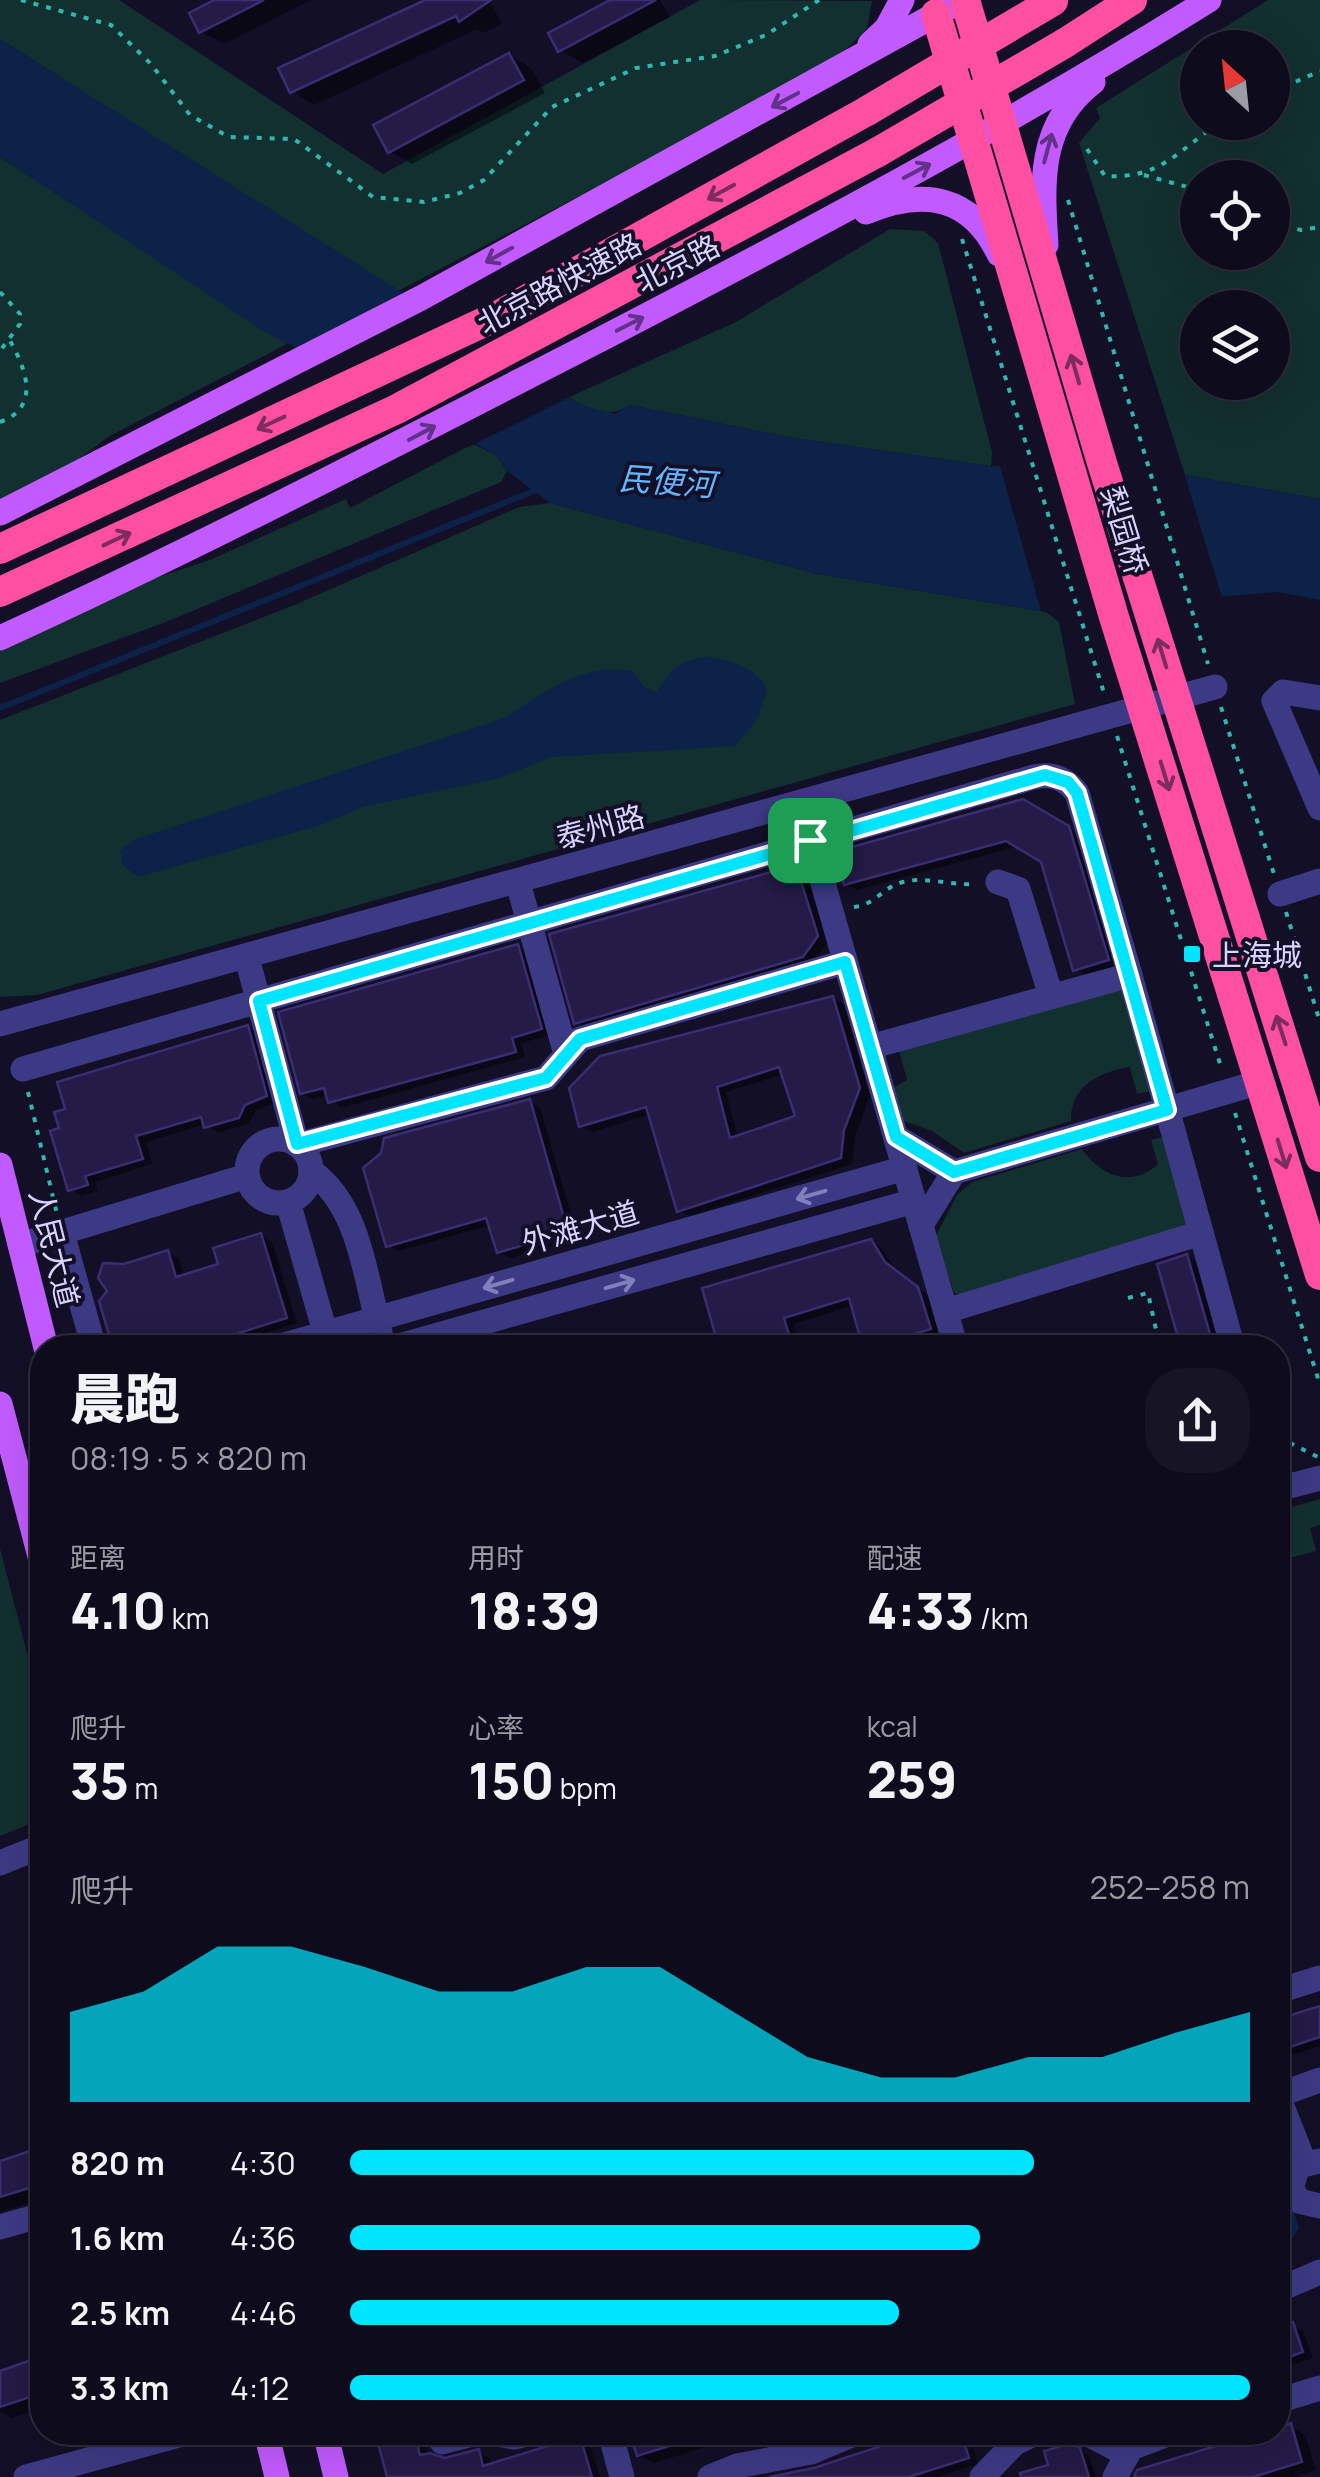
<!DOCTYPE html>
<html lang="zh">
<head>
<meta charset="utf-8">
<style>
  body { margin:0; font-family:Manrope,"Noto Sans SC",sans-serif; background:#171425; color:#f1f3f6; height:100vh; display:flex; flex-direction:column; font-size:38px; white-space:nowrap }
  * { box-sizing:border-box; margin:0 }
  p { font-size:32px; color:#9b9ba3 }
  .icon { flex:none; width:55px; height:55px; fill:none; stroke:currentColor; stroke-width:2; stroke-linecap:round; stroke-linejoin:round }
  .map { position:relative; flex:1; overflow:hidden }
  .sheet { position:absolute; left:30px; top:1335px; width:1260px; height:1110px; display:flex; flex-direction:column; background:#0e0b1c; border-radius:40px; box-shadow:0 10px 40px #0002,0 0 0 2px #2e2b3b }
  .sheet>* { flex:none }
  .needle { width:65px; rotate:333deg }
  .fabs { position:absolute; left:1180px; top:30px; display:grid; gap:20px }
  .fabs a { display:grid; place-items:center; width:110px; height:110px; border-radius:50%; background:#0e0b1c; box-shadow:0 10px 40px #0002,0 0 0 2px #2e2b3b; font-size:50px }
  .pin { position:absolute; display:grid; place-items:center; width:85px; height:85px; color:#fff; margin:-42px; border-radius:20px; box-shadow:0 5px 15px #0006 }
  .round { display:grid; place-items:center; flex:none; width:105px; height:105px; border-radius:40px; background:#171425 }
  .overview { display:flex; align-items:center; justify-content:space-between; height:170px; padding:0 40px }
  h1 { font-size:55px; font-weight:800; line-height:75px }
  .stats { display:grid; grid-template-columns:repeat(3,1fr); gap:15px; height:170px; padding:10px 40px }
  .stats div { display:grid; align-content:center }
  .stats b { font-size:50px; font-weight:800 }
  .stats small { font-size:28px; font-weight:400 }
  .stats p { font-size:28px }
  .chart { height:280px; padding:20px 40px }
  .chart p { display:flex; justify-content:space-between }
  .chart svg { width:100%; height:180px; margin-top:10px; fill:#00e5ff; opacity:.7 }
  ul { padding:0 40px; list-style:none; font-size:32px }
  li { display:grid; grid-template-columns:160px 120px 1fr; align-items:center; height:75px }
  li i { height:25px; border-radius:12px; background:#00e5ff }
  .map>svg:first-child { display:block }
</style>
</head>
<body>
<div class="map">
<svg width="1320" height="2477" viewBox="0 0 1320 2477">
  <rect width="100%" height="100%" fill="#130f26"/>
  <g fill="#12302f" fill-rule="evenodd">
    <polygon points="0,0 119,0 383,174 700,0 872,1 867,29 830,65 398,291 0,39"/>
    <path d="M1268,0H1320V499L1185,475L1079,143L1100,118L1096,108ZM1198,48H1272V122H1198ZM1198,178H1272V252H1198ZM1198,308H1272V382H1198Z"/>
    <polygon points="0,157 287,344 108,437 76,461 0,501"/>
    <path d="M890,229L924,231L938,243L992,452L991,466L787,437L630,405C608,419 590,412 569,397L736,322Z"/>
    <polygon points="473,444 496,455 507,471 501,482 166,622 0,683 0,630 210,560 346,499 350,508"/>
    <polygon points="550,503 817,574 1046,612 1059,622 1075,704 37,995 0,997 0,720 292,606 519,507"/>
    <path d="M1124,988L1155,1090L1137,1094L1130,1067C1099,1072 1070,1086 1071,1121L964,1153L932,1131L901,1120L893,1088L907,1080L898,1047Z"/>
    <path d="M1166,1136L1190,1224L964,1297L954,1293L936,1236L957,1195L972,1182L1082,1149C1100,1175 1131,1189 1158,1164L1151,1140Z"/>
    <polygon points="1320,1499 1320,1525 1310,1528 1316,1551 1278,1561 1278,1511"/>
    <polygon points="0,1548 42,1712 42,1819 0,1836"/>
  </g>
  <g fill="#0c2248">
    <polygon points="0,39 581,405 615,414 630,405 787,437 991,466 1185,475 1320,499 1320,600 1277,592 1040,611 817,574 550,503 507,471 496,455 260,329 0,157"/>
    <path d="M707,657C730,660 756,667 767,689L758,718L735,746L552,757L499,778L362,807L321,825L138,877L123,865L120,851L133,840L505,718C545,691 584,662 633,671L644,687L657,692C670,668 681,660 707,657Z"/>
    <polygon points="1284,2178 1299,2228 1289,2243 1278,2246 1278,2189"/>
  </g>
  <g fill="#130f26">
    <polygon points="404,292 450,317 574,395 468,447 291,351"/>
    <polygon points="999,463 1183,470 1224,604 1090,612 1041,611"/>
  </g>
  <g fill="#0007" fill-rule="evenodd">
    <polygon points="219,0 311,0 224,44 201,31"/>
    <polygon points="431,0 489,0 502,24 483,33 477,29 314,105 292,91"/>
    <polygon points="615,0 660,0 670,17 583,63 560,50"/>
    <polygon points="509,55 532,69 545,93 412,164 390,151"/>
    <polygon points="1023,802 1079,835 1119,966 1086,975 1075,969 1043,860 1019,846 857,890 846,884"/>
    <polygon points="796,868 807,874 828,943 815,959 588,1029 577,1022"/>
    <polygon points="518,947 529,953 552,1035 521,1043 525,1057 341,1108 328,1095 313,1099 302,1093"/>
    <path d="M833,999L844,1005L870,1095L855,1137L852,1164L690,1216L679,1210L651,1114L592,1132L582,1126ZM784,1074L798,1117L738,1137L726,1092Z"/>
    <polygon points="248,1028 259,1034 277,1102 256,1110 250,1123 218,1133 206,1124 146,1142 152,1164 95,1182 98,1191 81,1196 70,1189"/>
    <polygon points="529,1102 540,1108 578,1238 510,1258 499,1252 491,1225 399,1251 388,1245"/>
    <polygon points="261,1236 272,1242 297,1323 219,1348 116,1348 168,1252 179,1259 184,1277 221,1266"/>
    <polygon points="871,1241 882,1248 896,1271 929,1296 940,1335 924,1339 926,1348 865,1348 854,1305 794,1324 801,1348 721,1348"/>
    <polygon points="1187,1257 1198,1263 1222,1348 1184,1348"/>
    <polygon points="1320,2008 1320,2046 1292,2055 1281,2049 1278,2022"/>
    <polygon points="42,2150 42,2198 0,2212 0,2163"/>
    <polygon points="1292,2325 1303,2331 1313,2358 1278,2370 1278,2330"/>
    <polygon points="42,2359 42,2408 12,2418 0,2411 0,2373"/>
    <polygon points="1290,2426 1305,2435 1316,2470 1293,2477 1137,2477"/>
    <polygon points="378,2432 422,2432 429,2455 445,2460 478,2452 489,2458 492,2466 579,2439 590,2445 600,2477 390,2477"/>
    <polygon points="632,2432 753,2432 654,2463 639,2455"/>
    <polygon points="933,2432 969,2432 978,2464 936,2477 780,2477"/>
    <polygon points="1072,2445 1089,2456 1096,2477 1017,2477 1051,2466"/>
  </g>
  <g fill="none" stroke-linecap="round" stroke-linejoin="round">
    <polyline stroke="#0c2248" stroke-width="6" points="0,708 541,488"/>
  </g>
  <g fill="#241b47" stroke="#3b2d73" stroke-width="2.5" fill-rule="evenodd">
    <polygon points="214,0 264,0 199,33 189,13"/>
    <polygon points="425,0 491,0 459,22 456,16 290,93 278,68"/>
    <polygon points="610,0 656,0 558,52 548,33"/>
    <polygon points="509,53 524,80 388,153 373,125"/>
    <polygon points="1023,799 1069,826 1109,960 1073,971 1041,862 1006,841 844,885 834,852"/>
    <polygon points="796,865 818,936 803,957 574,1024 549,934"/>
    <polygon points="518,944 542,1029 512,1038 516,1052 328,1103 324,1088 300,1094 278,1012"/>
    <path d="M833,996L860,1088L844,1130L841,1158L677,1212L646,1107L579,1127L569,1088L600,1056ZM779,1067L795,1116L730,1138L717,1087Z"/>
    <polygon points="248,1025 267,1096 245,1105 239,1118 204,1128 201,1117 136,1136 143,1159 85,1176 88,1185 68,1191 50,1131 59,1128 54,1112 65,1109 57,1082"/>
    <polygon points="530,1099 568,1232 497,1253 486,1218 386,1247 363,1168 381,1153 384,1138"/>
    <polygon points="261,1233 287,1318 191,1348 113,1348 99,1301 107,1291 98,1278 103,1263 124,1264 168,1250 176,1277 218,1264 213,1248"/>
    <polygon points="871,1239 885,1262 918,1287 931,1329 914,1334 918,1348 863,1348 849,1298 784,1318 793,1348 719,1348 702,1288"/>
    <polygon points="1187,1254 1214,1348 1181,1348 1157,1264"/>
    <polygon points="1320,2006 1320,2037 1278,2051 1278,2019"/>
    <polygon points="42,2147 42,2184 0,2197 0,2161"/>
    <polygon points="1293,2322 1303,2352 1278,2361 1278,2327"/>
    <polygon points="42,2356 42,2393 0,2407 0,2371"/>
    <polygon points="1291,2423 1302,2462 1253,2477 1134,2477 1137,2470 1261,2432 1278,2432 1278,2427"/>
    <polygon points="375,2432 414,2432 420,2455 430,2453 445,2458 479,2449 483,2466 580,2436 592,2477 387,2477"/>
    <polygon points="629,2432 701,2432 702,2436 637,2456"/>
    <polygon points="924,2432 961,2432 969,2458 909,2477 769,2477 814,2468"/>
    <polygon points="1072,2443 1080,2448 1089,2477 1021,2477 1020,2473 1048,2465 1044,2451"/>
  </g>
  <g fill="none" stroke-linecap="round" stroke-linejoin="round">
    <g stroke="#2fb8b0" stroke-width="4" stroke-dasharray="5 8" stroke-linecap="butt">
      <polyline points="21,0 111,25 151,64 190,115 229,137 294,139 373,197 424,202 460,193 484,180 552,107 636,68 715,56 766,35 819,0"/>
      <polyline points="1272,92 1320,71"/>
      <path d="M1087,149L1105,176C1163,179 1177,150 1221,122"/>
      <polyline points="1144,175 1198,190"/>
      <polyline points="1068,200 1208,664"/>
      <polyline points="1272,223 1301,230 1320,227"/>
      <polyline points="962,239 1104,693"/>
      <polyline points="0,292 20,314 20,324 0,351"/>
      <path d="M0,422C42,407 25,367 9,339"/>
      <polyline points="1221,707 1274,874"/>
      <polyline points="1117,736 1222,1070"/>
      <path d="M854,907C875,905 883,887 903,882C925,876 953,886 976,884"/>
      <polyline points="1286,912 1320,1022"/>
      <polyline points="28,1092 57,1214"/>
      <polyline points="1235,1113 1320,1385"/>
      <polyline points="1128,1298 1148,1293 1160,1348"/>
      <polyline points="1278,1437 1318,1457"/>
    </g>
    <g stroke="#3d3a85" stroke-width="25">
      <polyline points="1320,698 1283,692 1274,701 1320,808"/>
      <polyline points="806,824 956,1348"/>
      <polyline points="998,882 1018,889 1051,996"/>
      <polyline points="518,883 566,1054"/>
      <polyline points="1280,894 1320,881"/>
      <polyline points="247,958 297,1145 546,1078 580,1039 845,962"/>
      <polyline points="1130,975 1233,1348"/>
      <polyline points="0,1024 1215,687"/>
      <path d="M23,1069L1034,777C1052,773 1065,778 1077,793L1130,975L870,1047"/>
      <polyline points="896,1137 954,1172 921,1225"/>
      <circle cx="279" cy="1171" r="32"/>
      <path d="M311,1171C360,1206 365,1276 380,1332"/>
      <polyline points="954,1172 1260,1082"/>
      <polyline points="288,1202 329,1346"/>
      <polyline points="62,1233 94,1348"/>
      <polyline points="20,1245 247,1176"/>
      <polyline points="946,1311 1201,1233"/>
      <polyline points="274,1348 905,1168"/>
      <polyline points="392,1348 914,1201"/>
      <polyline points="1278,1489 1320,1478"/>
      <polyline points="0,1863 42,1846"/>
      <polyline points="1278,1991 1320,1978"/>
      <polyline points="1278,2095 1320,2080"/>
      <polyline points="1278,2096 1304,2162"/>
      <polyline points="1320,2161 1298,2166 1291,2188 1299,2201 1320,2206"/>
      <polyline points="0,2227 42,2215"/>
      <polyline points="1278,2290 1320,2272"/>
      <polyline points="1278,2401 1320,2388"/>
      <polyline points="485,2432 514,2437 536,2432"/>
      <polyline points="610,2432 622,2477"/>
      <polyline points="1084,2432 1126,2454"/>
      <polyline points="442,2442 481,2432"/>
      <polyline points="26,2477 190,2432"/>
      <polyline points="710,2477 737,2466 811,2452 859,2432"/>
      <polyline points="982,2477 1015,2443 1038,2432"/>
      <polyline points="1115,2477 1131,2448 1173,2432"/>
    </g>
    <g stroke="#c25bff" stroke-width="25">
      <polyline points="870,44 887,28 902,0"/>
      <path d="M866,212C924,188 971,196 999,254"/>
      <path d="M1046,245C1042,182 1038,124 1093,82"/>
      <polyline points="0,513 421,298 953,5"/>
      <path d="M0,638C197,548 389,448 582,349C794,239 1006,127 1209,0"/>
      <polyline points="0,1165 46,1348"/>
      <polyline points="0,1404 42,1564"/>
      <polyline points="266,2432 277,2477"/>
      <polyline points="325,2432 336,2477"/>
    </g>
    <g stroke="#ff4fa3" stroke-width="30">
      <polyline points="965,0 1102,463 1320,1157"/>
      <polyline points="936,14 1114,617 1320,1275"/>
      <polyline points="1065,43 1132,0"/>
      <polyline points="0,549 499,315 867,111"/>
      <polyline points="0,592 397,409 878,152"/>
    </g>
    <g stroke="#ff4fa3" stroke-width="30">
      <polyline points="867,111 1053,1"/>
      <polyline points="878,152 1065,43"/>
    </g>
  </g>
  <defs><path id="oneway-shaft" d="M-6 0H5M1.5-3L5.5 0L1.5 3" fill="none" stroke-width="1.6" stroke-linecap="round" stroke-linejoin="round" transform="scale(2.5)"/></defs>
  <g stroke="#623188">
    <use href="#oneway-shaft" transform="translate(785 100) rotate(152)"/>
    <use href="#oneway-shaft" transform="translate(1048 148) rotate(-75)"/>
    <use href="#oneway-shaft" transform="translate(917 171) rotate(-28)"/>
    <use href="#oneway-shaft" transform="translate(499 255) rotate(151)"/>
    <use href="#oneway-shaft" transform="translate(630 324) rotate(-27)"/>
    <use href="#oneway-shaft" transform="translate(422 433) rotate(-28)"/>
  </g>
  <g stroke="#7d2c5e">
    <use href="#oneway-shaft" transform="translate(721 192) rotate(151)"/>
    <use href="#oneway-shaft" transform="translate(1075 369) rotate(-106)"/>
    <use href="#oneway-shaft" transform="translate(271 423) rotate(155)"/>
    <use href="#oneway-shaft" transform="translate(117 539) rotate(-25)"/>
    <use href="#oneway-shaft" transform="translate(1162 653) rotate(-107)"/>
    <use href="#oneway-shaft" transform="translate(1165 776) rotate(73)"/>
    <use href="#oneway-shaft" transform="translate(1281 1030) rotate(-108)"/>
    <use href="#oneway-shaft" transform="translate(1282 1154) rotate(73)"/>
  </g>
  <g stroke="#837fbc">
    <use href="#oneway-shaft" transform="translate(811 1195) rotate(164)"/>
    <use href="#oneway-shaft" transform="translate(498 1284) rotate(164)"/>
    <use href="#oneway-shaft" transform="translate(620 1284) rotate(-16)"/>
  </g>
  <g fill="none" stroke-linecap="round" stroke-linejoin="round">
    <g stroke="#fff" stroke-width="20">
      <polygon id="route" points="1045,775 1068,782 1077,793 1167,1110 954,1172 896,1137 845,962 580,1039 546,1078 297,1144 259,1001"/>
    </g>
    <use href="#route" stroke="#00e5ff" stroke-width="12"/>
  </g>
  <rect fill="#00e5ff" stroke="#130f26" stroke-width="4" x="1182" y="944" width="20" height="20" rx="5"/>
  <g text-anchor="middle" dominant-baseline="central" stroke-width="8" stroke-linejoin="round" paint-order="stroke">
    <g font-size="30" fill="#d9d4ff" stroke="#130f26">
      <text transform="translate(677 263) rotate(-27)">北京路</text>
      <text transform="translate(559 283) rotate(-28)">北京路快速路</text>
      <text transform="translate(1125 530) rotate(73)">梨园桥</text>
      <text transform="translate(600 826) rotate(-15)">泰州路</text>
      <text transform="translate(580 1227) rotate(-16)">外滩大道</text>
      <text transform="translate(55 1248) rotate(76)">人民大道</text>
    </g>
    <g font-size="30" fill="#d9d4ff" stroke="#130f26" text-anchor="start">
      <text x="1212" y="954">上海城</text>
    </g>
    <g font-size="32" font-style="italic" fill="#62b6ff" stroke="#130f26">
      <text transform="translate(667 481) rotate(4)">民便河</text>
    </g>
  </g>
</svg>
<div class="fabs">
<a><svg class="needle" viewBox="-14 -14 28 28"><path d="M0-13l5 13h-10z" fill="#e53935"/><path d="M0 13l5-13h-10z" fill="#9b9ba3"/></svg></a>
<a><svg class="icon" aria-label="locate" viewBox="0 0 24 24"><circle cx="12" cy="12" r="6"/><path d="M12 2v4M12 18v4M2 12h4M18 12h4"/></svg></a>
<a><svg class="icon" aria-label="layers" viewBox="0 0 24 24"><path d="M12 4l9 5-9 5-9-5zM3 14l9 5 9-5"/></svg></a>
</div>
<div class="pin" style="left:810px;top:840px;background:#1e9e55"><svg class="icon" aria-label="arrive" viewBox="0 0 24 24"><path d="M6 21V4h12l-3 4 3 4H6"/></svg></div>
<section class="sheet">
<div class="overview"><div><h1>晨跑</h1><p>08:19 · 5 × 820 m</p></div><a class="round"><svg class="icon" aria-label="share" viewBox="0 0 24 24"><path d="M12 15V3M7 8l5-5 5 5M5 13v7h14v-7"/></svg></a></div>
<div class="stats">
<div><p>距离</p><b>4.10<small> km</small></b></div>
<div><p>用时</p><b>18:39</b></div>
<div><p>配速</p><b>4:33<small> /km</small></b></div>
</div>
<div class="stats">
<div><p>爬升</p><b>35<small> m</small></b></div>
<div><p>心率</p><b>150<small> bpm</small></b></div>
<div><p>kcal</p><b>259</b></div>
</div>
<div class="chart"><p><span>爬升</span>252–258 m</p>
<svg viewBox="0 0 160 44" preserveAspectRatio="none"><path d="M0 44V22L10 17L20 6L30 6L40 11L50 17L60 17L70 11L80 11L90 22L100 33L110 38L120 38L130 33L140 33L150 27L160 22V44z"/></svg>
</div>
<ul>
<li><b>820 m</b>4:30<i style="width:76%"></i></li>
<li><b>1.6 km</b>4:36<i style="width:70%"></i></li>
<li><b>2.5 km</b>4:46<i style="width:61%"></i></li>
<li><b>3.3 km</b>4:12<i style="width:100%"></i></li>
</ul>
</section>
</div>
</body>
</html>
